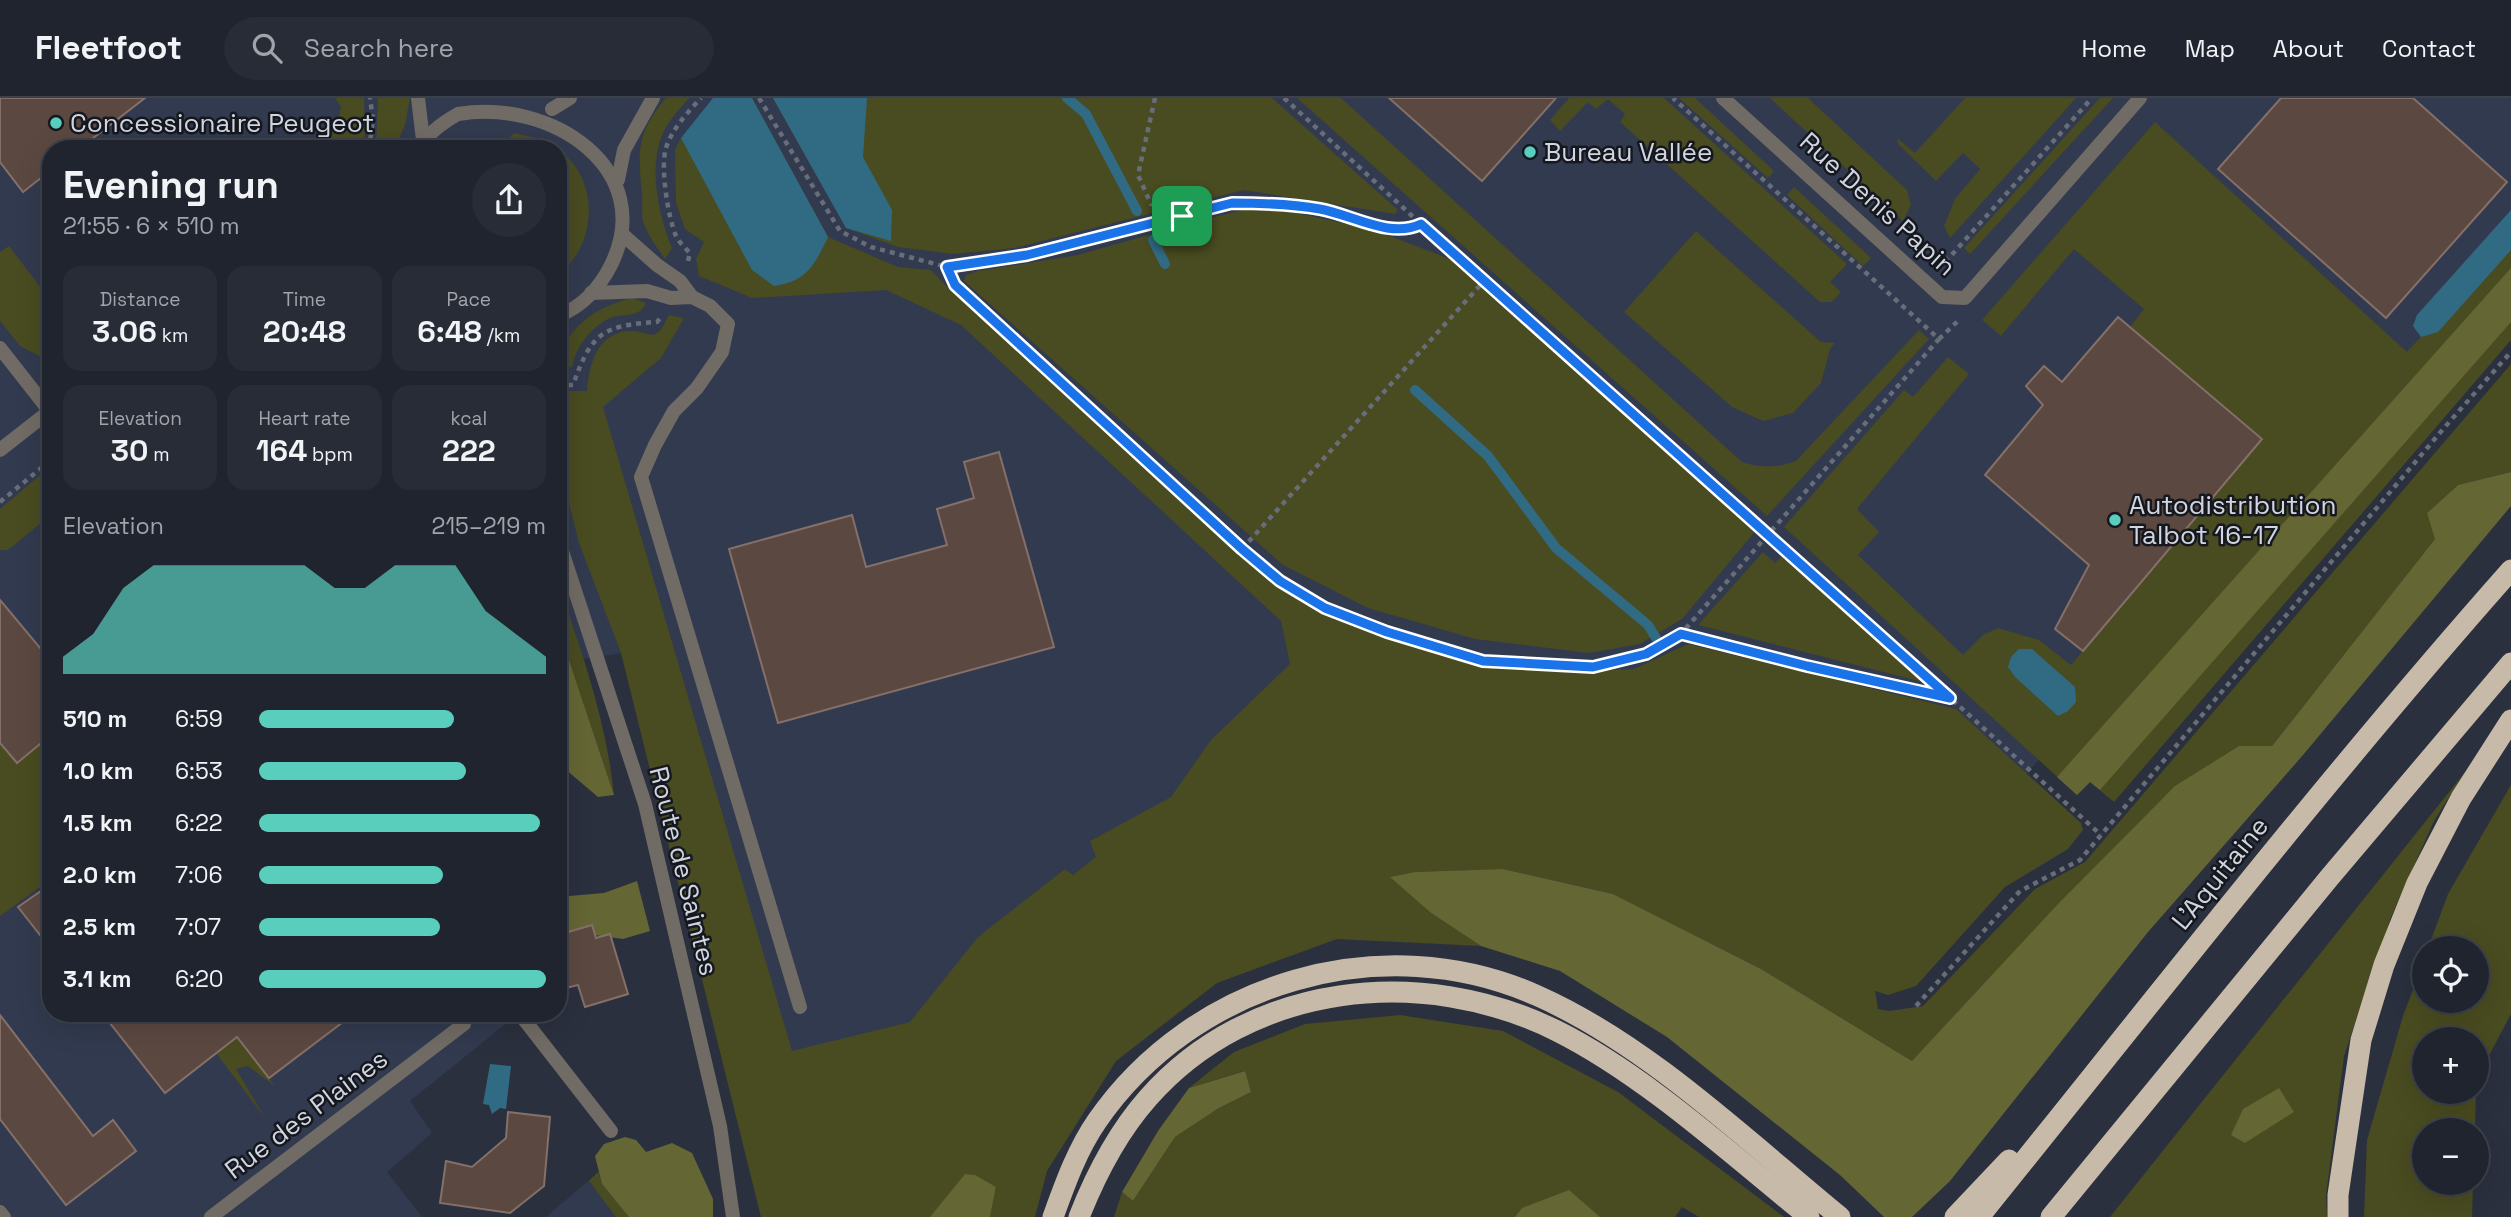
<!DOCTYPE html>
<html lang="en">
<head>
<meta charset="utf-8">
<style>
  body { margin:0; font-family:"Space Grotesk",sans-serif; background:#282c37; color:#f1f3f6; height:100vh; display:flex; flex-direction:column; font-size:26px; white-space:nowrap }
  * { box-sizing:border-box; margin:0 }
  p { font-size:23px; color:#a2a4aa }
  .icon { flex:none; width:38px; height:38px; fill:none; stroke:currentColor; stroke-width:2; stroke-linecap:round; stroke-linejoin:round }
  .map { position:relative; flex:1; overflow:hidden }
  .drawer { position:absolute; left:42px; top:42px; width:525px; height:882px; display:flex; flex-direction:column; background:#20242f; border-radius:28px; box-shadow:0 7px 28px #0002,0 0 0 2px #3d414b }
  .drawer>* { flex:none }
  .buttons { position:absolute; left:2412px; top:838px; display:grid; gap:14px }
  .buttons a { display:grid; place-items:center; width:77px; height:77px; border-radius:50%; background:#20242f; box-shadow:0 7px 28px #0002,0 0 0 2px #3d414b; font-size:35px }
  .pin { position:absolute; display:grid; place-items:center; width:60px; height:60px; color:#fff; margin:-30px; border-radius:14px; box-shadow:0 4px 10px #0006 }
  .round { display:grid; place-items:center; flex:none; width:74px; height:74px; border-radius:37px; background:#282c37 }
  .headline { display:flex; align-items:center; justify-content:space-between; height:119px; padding:0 21px }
  h1 { font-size:38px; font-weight:600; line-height:52px }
  .figures { display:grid; grid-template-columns:repeat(3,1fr); gap:10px; height:119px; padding:7px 21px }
  .figures div { display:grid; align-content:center; border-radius:18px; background:#282c37; text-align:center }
  .figures b { font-size:30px; font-weight:600 }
  .figures small { font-size:19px; font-weight:400 }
  .figures p { font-size:19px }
  .chart { height:196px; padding:14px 21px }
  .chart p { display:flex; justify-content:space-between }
  .chart svg { width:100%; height:126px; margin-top:7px; fill:#5acebd; opacity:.7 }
  ul { padding:0 21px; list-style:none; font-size:23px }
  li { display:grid; grid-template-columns:112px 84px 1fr; align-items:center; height:52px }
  li i { height:18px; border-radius:9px; background:#5acebd }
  header { display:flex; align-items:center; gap:42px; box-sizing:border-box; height:98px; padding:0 35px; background:#20242f; border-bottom:2px solid #3d414b }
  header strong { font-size:33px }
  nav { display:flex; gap:38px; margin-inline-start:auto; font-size:24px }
  .search { width:490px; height:63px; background:#282c37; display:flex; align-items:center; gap:18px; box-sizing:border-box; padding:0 24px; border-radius:38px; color:#a2a4aa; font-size:26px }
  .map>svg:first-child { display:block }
</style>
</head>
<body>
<header>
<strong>Fleetfoot</strong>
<div class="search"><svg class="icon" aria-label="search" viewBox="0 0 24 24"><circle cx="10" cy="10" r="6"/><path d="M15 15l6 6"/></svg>Search here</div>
<nav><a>Home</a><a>Map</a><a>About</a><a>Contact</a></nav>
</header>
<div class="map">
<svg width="2511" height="1119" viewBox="0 0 2511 1119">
  <rect width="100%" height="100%" fill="#2b303f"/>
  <g fill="#323a4f">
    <polygon points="0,0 2511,0 2511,140 1817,907 1761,871 1613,796 1503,771 1284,798 930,1119 761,1119 622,555 558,565 558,51 51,51 51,915 519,915 410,1003 432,1035 387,1074 422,1119 0,1119"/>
    <polygon points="636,1042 697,1119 546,1119"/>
  </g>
  <g fill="#494b20">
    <polygon points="335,0 364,0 365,36 362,51 314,51 309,43 338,24 341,9"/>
    <polygon points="378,0 410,0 405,27 394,51 376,51"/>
    <path d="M666,0H689C681,9 671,20 665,31C647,65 658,116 672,150L665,161C657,149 647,137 643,123C641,115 643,105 642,96C638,52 636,36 666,0Z"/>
    <path d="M752,0L828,139L898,169L931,172L950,192L1280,489L1355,526L1472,564L1567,573L1634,571L1688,546L1956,611L2081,725L2083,732L2068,751L2005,789L1916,888L1888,897L1875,893L1878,911L1889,913L1923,908L2035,791L2085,764L2511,266V374L2458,387L2427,415L2436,440L2272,648H2239L1912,963L1761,871L1613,796L1503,771L1415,774L1391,779L1431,815L1481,848L1337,841L1217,885L1116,963L1047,1073L1035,1119H990L996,1089L930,1119H761L621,555L579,445L558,361V293H587C589,267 596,238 626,233C635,232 646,236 654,237L661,232L669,217L684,220L661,260L603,309L792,953L910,924L978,839L1065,771L1073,777L1096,759L1090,743L1171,699L1211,642L1290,566L1281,523L961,227L886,192L752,200L699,178L696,161L704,144L685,131L676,105L675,52L681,40Z"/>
    <polygon points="773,0 1272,0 1398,112 1395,116 1244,92 1014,150 953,156 898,149 846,130"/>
    <path d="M1297,0H1341L1742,364C1762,370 1776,370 1796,363L1919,232L1929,241L1767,418Z"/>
    <polygon points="1569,0 1664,0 1847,166 1830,184 1841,194 1832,204 1820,204 1620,24 1625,16 1608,1 1596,11 1588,4 1560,33 1550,22"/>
    <polygon points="1679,0 1695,0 1774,73 1768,80"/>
    <polygon points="1770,0 1808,0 1907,92 1911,107 1903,123"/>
    <polygon points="1965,0 2076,0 1950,140 1944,128 1955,101 1980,71 1963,55 1936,83 1898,46 1897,40 1915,55"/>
    <polygon points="2100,0 2113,0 1970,156 1964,150"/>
    <polygon points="2155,24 2407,254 2511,140 2511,242 2114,704 2090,684 2077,697 1784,429 1904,292 1913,299 1948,259 1969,276 1857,411 1879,434 1858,457 1963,557 1983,537 1998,530 2039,542 2071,567 2261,341 2130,229 2144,211 2074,151 2001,238 1982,222"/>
    <polygon points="515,35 540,41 557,51 495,51"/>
    <path d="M558,52C600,79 598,148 558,176Z"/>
    <polygon points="1794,89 1871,160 1863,168 1787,97"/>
    <polygon points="1248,111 1297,115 1374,132 1450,161 1757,431 1682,521 1640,546 1589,555 1475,541 1368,510 1283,467 964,183 966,177 978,173 1078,157 1201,122"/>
    <polygon points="1696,133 1821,244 1835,245 1830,251 1821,285 1793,315 1763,323 1732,309 1624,214"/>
    <polygon points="9,148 51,203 51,264 20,248 0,223 0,154"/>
    <path d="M632,200L646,205C638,222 622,214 608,221C590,230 575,251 572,269H558C563,230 597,208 632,200Z"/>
    <polygon points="51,368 51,435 42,424 8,452 0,452 0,411"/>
    <polygon points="1763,454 1775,465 1784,456 1927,585 1698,527"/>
    <path d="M558,486C582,553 607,626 614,697L569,562L558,536Z"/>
    <polygon points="51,637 51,781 0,818 0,645 17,665"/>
    <polygon points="2465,674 2434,723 2391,819 2344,958 2326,1098 2327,1119 2110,1119"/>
    <polygon points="2511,687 2511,916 2476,982 2476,942 2424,942 2424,994 2476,994 2475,1032 2424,1032 2424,1085 2473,1085 2472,1119 2364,1119 2367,1042 2403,918 2424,863 2424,903 2476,903 2476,850 2428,850 2448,796"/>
    <polygon points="218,915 275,988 248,968 236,971 265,1020 216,955"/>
    <polygon points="1400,917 1503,933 1618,994 1784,1119 1699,1119 1682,1109 1675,1119 1114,1119 1122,1094 1133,1103 1175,1039 1219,1010 1251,994 1244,973 1189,990 1234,954 1305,926"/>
    <polygon points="598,1074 602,1086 629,1119 616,1119 589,1083"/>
  </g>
  <g fill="#646634">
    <polygon points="2511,170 2511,224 2100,692 2090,684 2077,697 2057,679"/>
    <polygon points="2511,374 2511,408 2303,657 2148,834 1950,1083 1912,1119 1884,1119 1840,1077 1667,939 1560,873 1481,848 1431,815 1390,779 1415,774 1503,771 1613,796 1761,871 1912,963 2057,807 2175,688 2239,648 2272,648 2435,441 2427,415 2458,387"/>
    <polygon points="569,562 614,697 598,699 558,665 558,565"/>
    <polygon points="637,783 650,833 623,841 558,832 558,799 604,795"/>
    <polygon points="1245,973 1251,994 1219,1010 1175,1039 1133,1103 1122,1094 1158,1033 1189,990"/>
    <polygon points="2279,990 2294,1014 2245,1045 2231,1037 2243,1011"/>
    <polygon points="625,1039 636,1042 646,1054 672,1045 692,1055 713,1101 713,1119 629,1119 602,1086 595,1058 604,1046"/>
    <polygon points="965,1076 975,1077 996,1089 990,1119 930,1119"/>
    <polygon points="1569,1092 1600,1119 1515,1119 1522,1110"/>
  </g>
  <g fill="#316b83">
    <path d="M713,0H752L828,139C814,168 807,183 774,188L752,172L681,40Z"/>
    <polygon points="773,0 867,0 863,59 892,112 891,143 846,130"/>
    <polygon points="2511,112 2511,152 2438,234 2421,239 2413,228 2417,217"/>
    <polygon points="2019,551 2032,551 2075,589 2076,604 2068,613 2058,618 2015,579 2008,569 2011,559"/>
    <polygon points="490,966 511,968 506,1011 500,1010 492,1016 489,1007 483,1006"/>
  </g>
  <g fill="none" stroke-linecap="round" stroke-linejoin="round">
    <g stroke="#316b83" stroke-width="10">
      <polyline points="1067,0 1086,16 1137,113"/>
      <polyline points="1153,142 1165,166"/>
      <polyline points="1415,292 1488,358 1556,450 1648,527 1656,540"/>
    </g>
  </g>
  <g fill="#5b4841" stroke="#847069" stroke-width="2">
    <polygon points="0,0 145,0 79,51 51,51 51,72 23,94 0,64"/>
    <polygon points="1389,0 1556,0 1482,83"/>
    <polygon points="2281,0 2413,0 2507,84 2386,220 2218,71"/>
    <polygon points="2118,219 2262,341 2083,553 2055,531 2089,467 1985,377 2043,307 2026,288 2044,268 2062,284"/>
    <polygon points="999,354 1054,549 778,625 729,451 852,417 866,469 947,447 937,411 974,400 964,364"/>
    <polygon points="0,502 51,563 51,637 17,665 0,645"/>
    <polygon points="51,786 51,851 18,809"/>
    <polygon points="592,827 596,840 610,836 628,896 585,909 578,887 566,890 558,863 558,837"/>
    <polygon points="102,915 355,915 269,980 237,939 165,995"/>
    <polygon points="0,917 93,1038 113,1022 136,1053 66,1107 0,1021"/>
    <polygon points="508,1014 550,1019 544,1088 510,1115 440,1105 446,1063 472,1069 506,1040"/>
  </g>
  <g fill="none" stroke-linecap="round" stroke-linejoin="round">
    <g stroke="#686d7a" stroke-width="4.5" stroke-dasharray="5 5" stroke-linecap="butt">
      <polyline points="759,0 840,133 871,149 947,169 955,187 1242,451 1280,483 1325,510 1387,534 1483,563 1593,569 1646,556 1681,536 1939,241 1673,0"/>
      <polyline points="1155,0 1138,77 1151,106 1181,118"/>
      <polyline points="1284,0 1447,150 1770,436 2101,737"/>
      <polyline points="369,51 373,22 370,0"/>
      <path d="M688,163L690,155C685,150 679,144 676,138C668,119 660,69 666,50C672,31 688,14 701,0"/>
      <polyline points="1934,163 1948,161 2092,0"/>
      <polyline points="947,169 1027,157 1232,105 1272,105 1322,111 1395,132 1410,132 1421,126"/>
      <polyline points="1939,241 1960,221"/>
      <path d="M558,287H573C591,236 602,227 657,224L662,218"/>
      <polyline points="0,404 51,362"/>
      <polyline points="1242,451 1484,183"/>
      <polyline points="1681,536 1807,568 1949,599"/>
      <polyline points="1916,908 2020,793 2080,762 2444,330 2511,254"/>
    </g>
    <g stroke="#706b64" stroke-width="14">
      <polyline points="0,250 51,315"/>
      <polyline points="519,915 611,1033"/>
      <polyline points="211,1119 464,926"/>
    </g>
    <g stroke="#706b64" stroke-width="14">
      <polyline points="1723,0 1942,199 1965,200 2140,0"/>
      <polyline points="552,11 570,0"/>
      <polyline points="618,82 624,52 653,0"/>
      <polyline points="622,136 657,167 680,183 692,199"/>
      <polyline points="591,195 647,193 671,200 692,199 710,208 728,226 722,254 697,290 674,313 655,347 641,379 800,909"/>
      <polyline points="0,352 51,312"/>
      <polyline points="0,1114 4,1119"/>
    </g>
    <g stroke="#706b64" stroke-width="14">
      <polyline points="418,0 423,42"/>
      <path d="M418,51C428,35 442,25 458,16C552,0 658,72 611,167C600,189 582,209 558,218"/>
      <polyline points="558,441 645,706 720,1028 733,1119"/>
    </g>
    <g stroke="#c8baa9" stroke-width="21">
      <path d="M1053,1119C1065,1086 1077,1052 1097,1023C1193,884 1383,828 1538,898C1648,947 1747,1043 1840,1119"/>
      <path d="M1079,1119C1096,1076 1117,1035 1148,1000C1250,884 1422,866 1557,933C1645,977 1732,1057 1809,1119"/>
      <polyline points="1955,1119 2009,1062"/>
      <path d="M1979,1119C2154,902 2326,681 2511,472"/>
      <polyline points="2051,1119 2329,780 2511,565"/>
      <polyline points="2338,1119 2338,1097 2361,942 2384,867 2417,785 2461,700 2511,622"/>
    </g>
  </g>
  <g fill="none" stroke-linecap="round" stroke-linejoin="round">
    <g stroke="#fff" stroke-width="14">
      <path id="route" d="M1232,105C1262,105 1291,106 1320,111C1353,117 1390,141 1421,126L1950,600L1807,568L1681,536L1646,556L1593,569L1483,563L1387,534L1325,510L1280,483L1242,451L955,187L947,169L1027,157Z"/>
    </g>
    <use href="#route" stroke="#1a73e8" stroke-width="9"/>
  </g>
  <g fill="#5acebd" stroke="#16181f" stroke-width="2.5">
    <circle cx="56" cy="25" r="7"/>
    <circle cx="1530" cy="54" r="7"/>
    <circle cx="2115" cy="422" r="7"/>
  </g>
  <g text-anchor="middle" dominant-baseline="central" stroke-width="5" stroke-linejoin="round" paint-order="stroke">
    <g font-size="26" fill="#d1d5df" stroke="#16181f" text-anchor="start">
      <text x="70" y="25">Concessionaire Peugeot</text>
      <text x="1544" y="54">Bureau Vallée</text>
      <text x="2129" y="407">Autodistribution<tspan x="2129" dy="30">Talbot 16-17</tspan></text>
    </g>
    <g font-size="26" fill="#d1d5df" stroke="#16181f">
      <text transform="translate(1878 106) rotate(42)">Rue Denis Papin</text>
      <text transform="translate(684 773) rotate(76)">Route de Saintes</text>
      <text transform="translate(2220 775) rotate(-51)">L'Aquitaine</text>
      <text transform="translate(306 1016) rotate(-37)">Rue des Plaines</text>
    </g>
  </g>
</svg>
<div class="buttons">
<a><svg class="icon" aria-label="locate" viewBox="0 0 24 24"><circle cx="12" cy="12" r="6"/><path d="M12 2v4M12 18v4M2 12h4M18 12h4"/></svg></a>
<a>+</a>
<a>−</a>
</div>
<div class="pin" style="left:1182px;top:118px;background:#1e9e55"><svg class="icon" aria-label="arrive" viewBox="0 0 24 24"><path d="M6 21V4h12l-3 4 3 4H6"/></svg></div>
<section class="drawer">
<div class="headline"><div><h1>Evening run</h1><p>21:55 · 6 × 510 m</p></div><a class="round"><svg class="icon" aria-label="share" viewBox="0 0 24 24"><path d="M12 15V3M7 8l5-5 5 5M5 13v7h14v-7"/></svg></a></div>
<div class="figures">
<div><p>Distance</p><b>3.06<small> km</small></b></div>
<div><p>Time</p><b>20:48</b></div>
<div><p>Pace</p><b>6:48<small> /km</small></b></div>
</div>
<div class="figures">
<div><p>Elevation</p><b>30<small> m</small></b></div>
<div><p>Heart rate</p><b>164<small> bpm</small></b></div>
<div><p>kcal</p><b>222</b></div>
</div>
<div class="chart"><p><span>Elevation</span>215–219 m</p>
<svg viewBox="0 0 160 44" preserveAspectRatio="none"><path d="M0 44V38L10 30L20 14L30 6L40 6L50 6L60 6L70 6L80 6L90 14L100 14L110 6L120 6L130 6L140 22L150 30L160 38V44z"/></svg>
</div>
<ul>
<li><b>510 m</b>6:59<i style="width:68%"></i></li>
<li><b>1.0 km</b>6:53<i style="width:72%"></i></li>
<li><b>1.5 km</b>6:22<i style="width:98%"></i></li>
<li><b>2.0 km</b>7:06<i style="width:64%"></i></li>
<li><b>2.5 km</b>7:07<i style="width:63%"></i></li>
<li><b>3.1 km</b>6:20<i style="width:100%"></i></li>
</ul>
</section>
</div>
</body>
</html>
